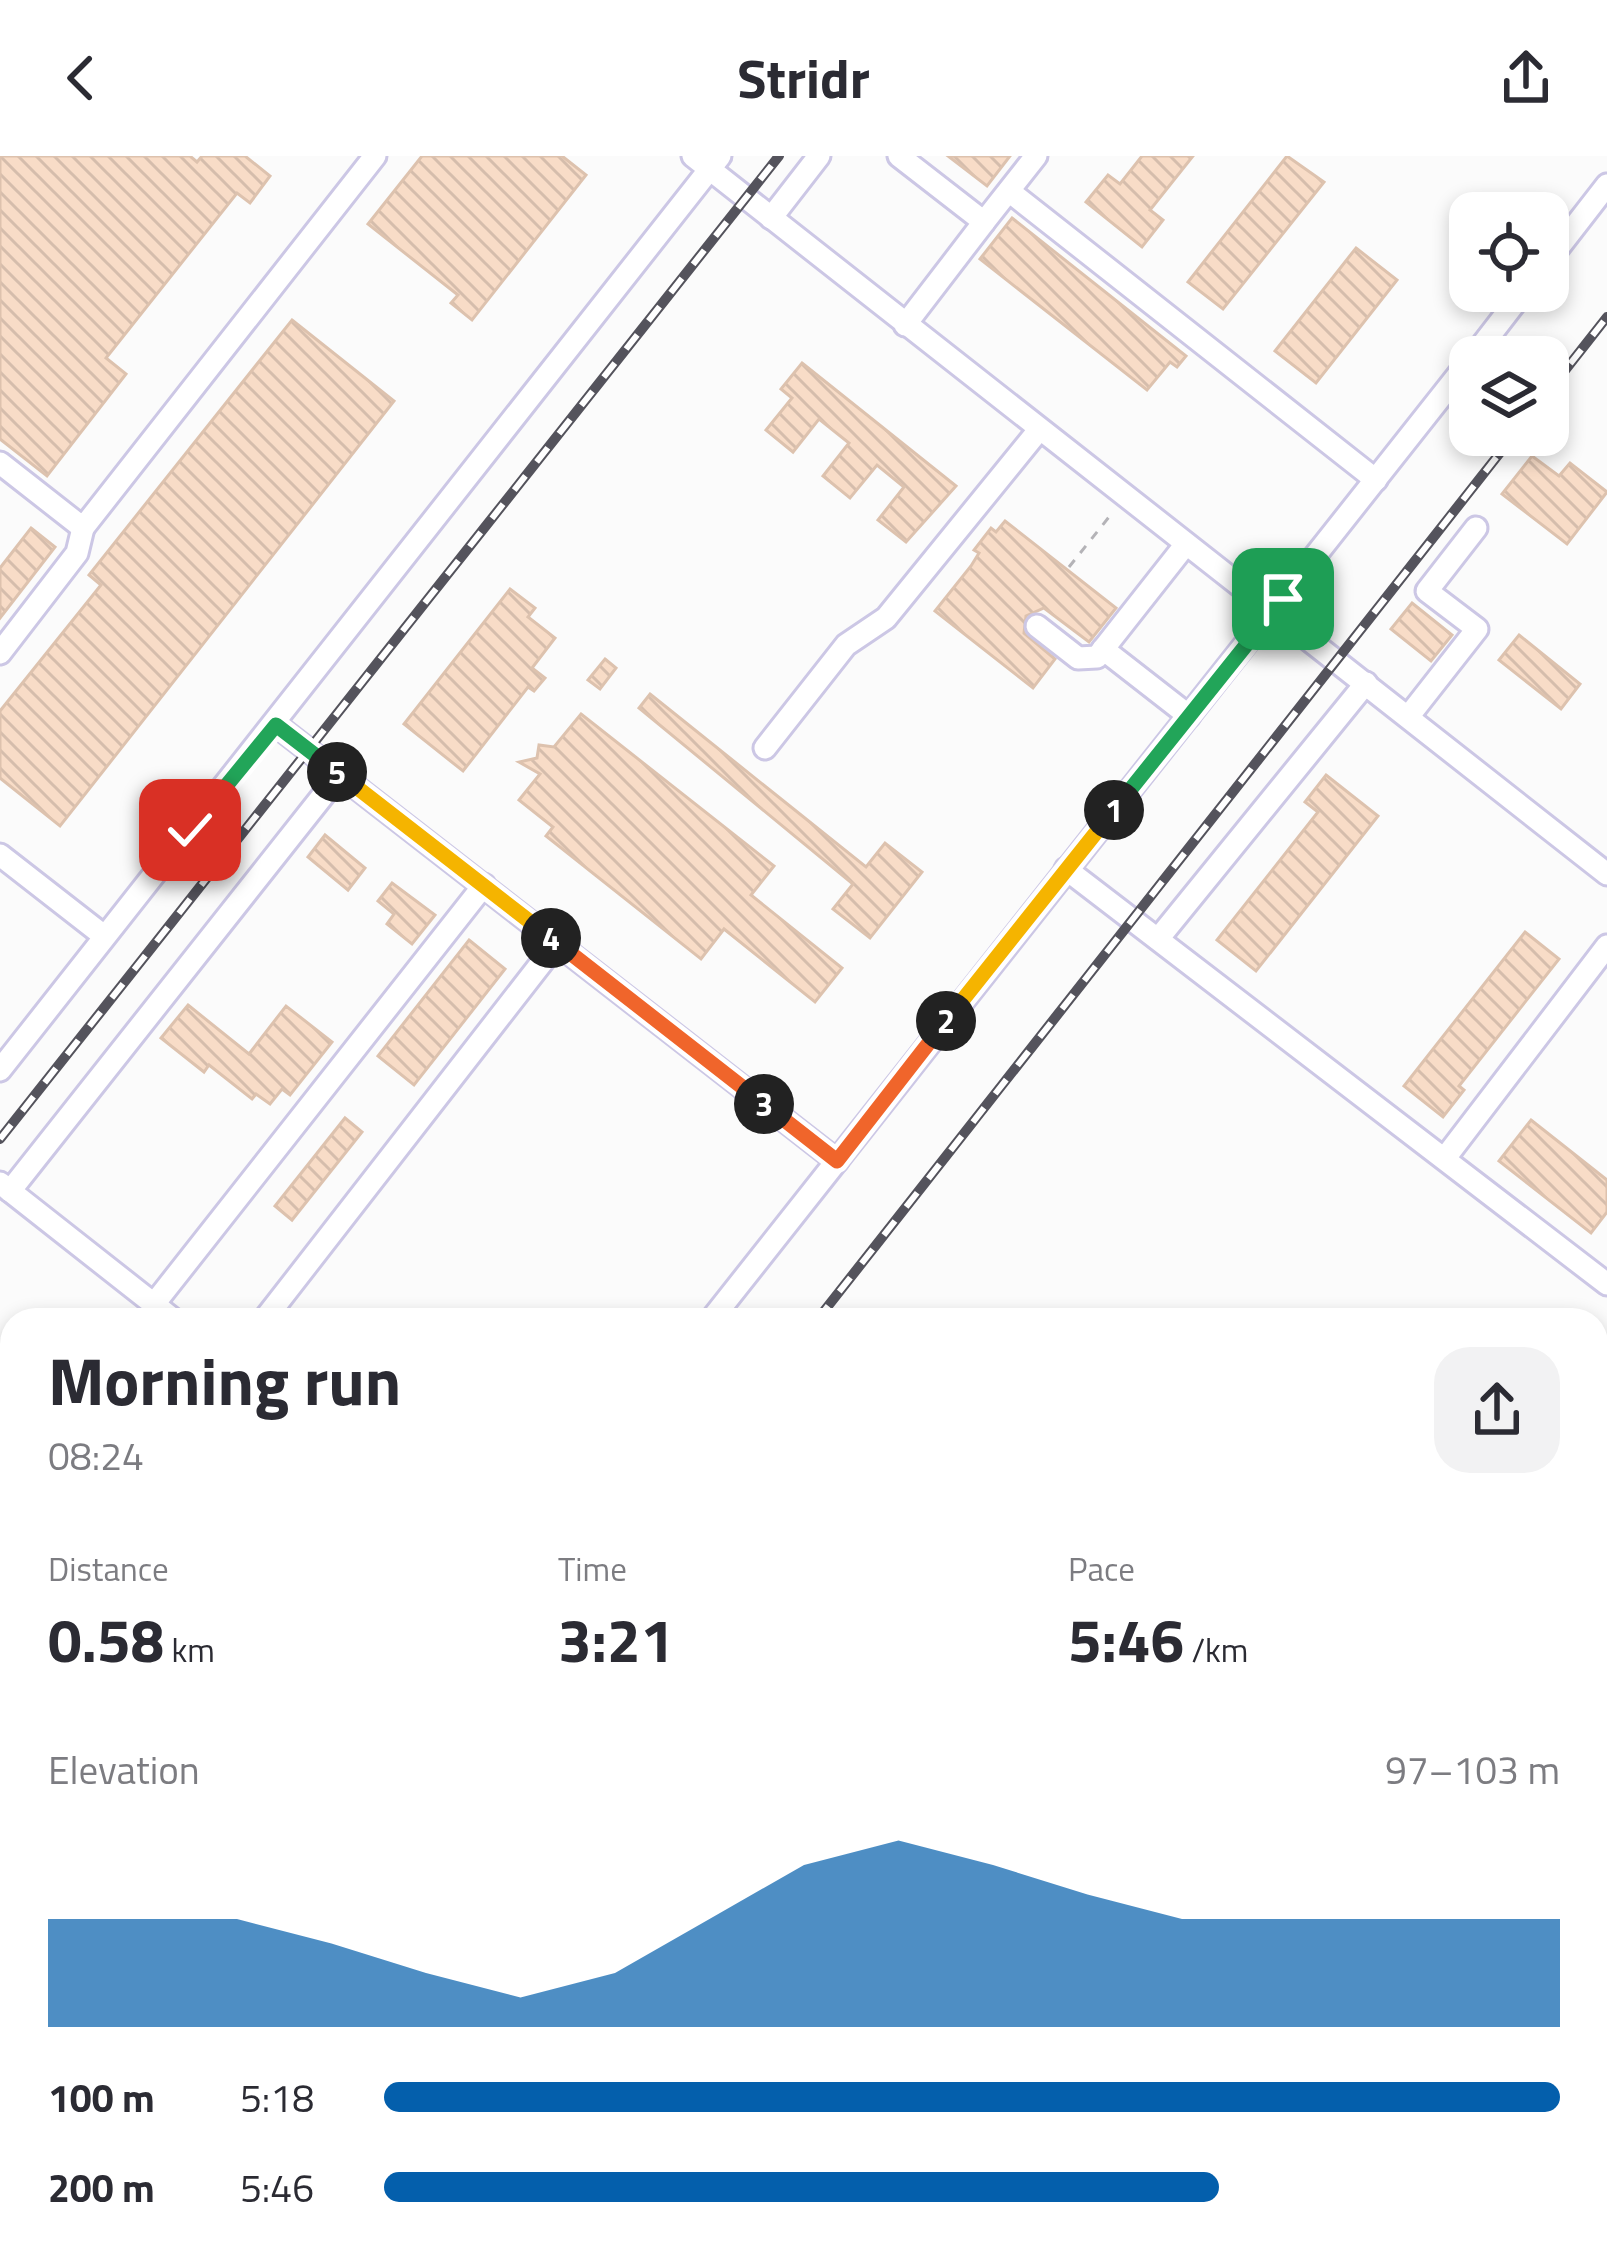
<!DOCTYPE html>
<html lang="en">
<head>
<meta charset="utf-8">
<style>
  body { margin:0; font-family:"Titillium Web",sans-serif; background:#f2f2f3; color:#2b2b33; height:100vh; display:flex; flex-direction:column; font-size:45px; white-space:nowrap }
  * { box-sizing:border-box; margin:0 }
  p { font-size:39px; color:#7c7c81 }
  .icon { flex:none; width:66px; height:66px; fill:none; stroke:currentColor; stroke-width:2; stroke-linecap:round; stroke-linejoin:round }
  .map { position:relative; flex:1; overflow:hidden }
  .sheet { position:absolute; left:0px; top:1152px; width:1608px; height:951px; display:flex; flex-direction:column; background:#fff; border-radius:36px 36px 0 0; box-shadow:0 6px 18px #0003 }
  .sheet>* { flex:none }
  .fabs { position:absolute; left:1449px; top:36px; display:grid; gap:24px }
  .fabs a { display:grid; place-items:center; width:120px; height:120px; border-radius:24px; background:#fff; box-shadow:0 6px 18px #0003; font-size:60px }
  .pin { position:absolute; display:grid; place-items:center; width:102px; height:102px; color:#fff; margin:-51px; border-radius:24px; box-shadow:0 6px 18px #0006 }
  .km { position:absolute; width:60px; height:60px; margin:-30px; border-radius:50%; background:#222; color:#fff; font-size:33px; line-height:60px; text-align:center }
  .round { display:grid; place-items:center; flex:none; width:126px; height:126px; border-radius:36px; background:#f2f2f3 }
  .overview { display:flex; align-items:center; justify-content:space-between; height:204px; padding:0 48px }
  h1 { font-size:66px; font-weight:700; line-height:90px }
  .figures { display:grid; grid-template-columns:repeat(3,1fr); gap:18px; height:204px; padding:12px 48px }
  .figures div { display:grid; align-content:center }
  .figures b { font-size:60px; font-weight:700 }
  .figures small { font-size:33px; font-weight:400 }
  .figures p { font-size:33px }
  .chart { height:336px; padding:24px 48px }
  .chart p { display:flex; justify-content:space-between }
  .chart svg { width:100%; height:216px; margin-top:12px; fill:#045fac; opacity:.7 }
  ul { padding:0 48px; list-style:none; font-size:39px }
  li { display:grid; grid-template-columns:192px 144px 1fr; align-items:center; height:90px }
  li i { height:30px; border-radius:15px; background:#045fac }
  header { display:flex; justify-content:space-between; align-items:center; height:156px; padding:0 48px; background:#fff; font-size:54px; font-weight:700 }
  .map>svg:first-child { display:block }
</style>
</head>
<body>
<header><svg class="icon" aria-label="back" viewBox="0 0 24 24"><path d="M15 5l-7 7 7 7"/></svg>Stridr<svg class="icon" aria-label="share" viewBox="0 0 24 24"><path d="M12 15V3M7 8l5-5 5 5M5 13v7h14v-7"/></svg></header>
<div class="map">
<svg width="1607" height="2102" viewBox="0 0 1607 2102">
  <defs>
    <pattern id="grass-tufts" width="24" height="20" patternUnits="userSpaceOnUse" patternTransform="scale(3)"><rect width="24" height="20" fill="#d7cffe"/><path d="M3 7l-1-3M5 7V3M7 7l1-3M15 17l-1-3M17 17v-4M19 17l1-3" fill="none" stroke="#b9b2da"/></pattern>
    <pattern id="forest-firs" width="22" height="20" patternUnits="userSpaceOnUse" patternTransform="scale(3)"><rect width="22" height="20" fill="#d7cffe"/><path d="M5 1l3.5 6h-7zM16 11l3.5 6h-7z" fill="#b9b2da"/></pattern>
    <pattern id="building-back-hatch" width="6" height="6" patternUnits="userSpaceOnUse" patternTransform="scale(3)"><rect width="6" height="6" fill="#f8dcc7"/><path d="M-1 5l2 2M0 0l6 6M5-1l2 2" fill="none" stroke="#d5bdac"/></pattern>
  </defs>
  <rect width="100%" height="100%" fill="#fbfbfb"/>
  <polygon fill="url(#grass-tufts)" points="1607,1382 1607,2102 1340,2102 1335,2091 1596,2091 1596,1396"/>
  <g fill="url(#forest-firs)">
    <polygon points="1607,1394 1607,1789 1596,1805 1596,1408"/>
    <polygon points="1235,2091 1556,2091 1563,2102 1234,2102"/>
  </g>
  <g fill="url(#building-back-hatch)" stroke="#ddc2ae" stroke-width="3">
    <polygon points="0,0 190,0 197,6 202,0 245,0 270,20 250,47 237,37 106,202 126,218 47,320 0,283"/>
    <polygon points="422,0 562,0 586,19 472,164 451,147 458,139 368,68"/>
    <polygon points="948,0 1010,0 987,30"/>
    <polygon points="1142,0 1193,0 1150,54 1163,64 1142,91 1086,46 1108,19 1120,28"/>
    <polygon points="1287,0 1324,26 1223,153 1188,126"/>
    <polygon points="1012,62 1186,200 1177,211 1170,206 1147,234 980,103"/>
    <polygon points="1356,92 1397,124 1316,227 1275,195"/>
    <polygon points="292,164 394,245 60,670 0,622 0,555 101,429 89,419"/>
    <polygon points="802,207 956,330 906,386 878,364 904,331 877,309 850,342 823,320 849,287 819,263 793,296 766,274 792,242 781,233"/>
    <polygon points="1532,300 1559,320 1570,307 1607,336 1567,388 1502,338"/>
    <polygon points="1005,365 1116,452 1089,486 1044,452 1026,460 1024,477 1055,503 1033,532 935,455 971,410 979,397 974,394 991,372 996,376"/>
    <polygon points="31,372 55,391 0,462 0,412"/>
    <polygon points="510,433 535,452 528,461 555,482 532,512 545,522 534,535 528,531 463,615 404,568"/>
    <polygon points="1412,447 1452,479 1431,505 1391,473"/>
    <polygon points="1519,479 1580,528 1561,553 1499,504"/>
    <polygon points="605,503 616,512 600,533 588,524"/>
    <polygon points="650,538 866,711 885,687 922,716 870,782 833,753 853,728 639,552"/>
    <polygon points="581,558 774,710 751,739 842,812 815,846 724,773 701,803 546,680 553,671 519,644 540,618 519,606 537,602 539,589 554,591"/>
    <polygon points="1326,619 1378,660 1256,815 1217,784 1318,656 1305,646"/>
    <polygon points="325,679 365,712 348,734 308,701"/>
    <polygon points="392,727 435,759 412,788 387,768 394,758 378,745"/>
    <polygon points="1525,776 1559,803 1459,930 1464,934 1443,961 1404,930"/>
    <polygon points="469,784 505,813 414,929 378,900"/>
    <polygon points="188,849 249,898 286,850 332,886 290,939 282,933 270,948 256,938 252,943 209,909 204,916 161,882"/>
    <polygon points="345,962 362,976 292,1064 275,1050"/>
    <polygon points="1531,964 1607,1024 1607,1056 1591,1077 1499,1005"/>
  </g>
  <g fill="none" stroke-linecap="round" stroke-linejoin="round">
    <g stroke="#ccc7e5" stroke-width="27">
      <g id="minor">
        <polyline points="693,0 1607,718"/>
        <polyline points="899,0 984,66 905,169"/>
        <polyline points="1009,35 1376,324"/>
        <polyline points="771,62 819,0"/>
        <polyline points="984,66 1036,0"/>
        <polyline points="1548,105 1607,29"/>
        <polyline points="1473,201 1524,135"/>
        <polyline points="0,307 83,372 375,0"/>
        <polyline points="1037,470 1078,502 1097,501 1186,388"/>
        <polyline points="1103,493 1189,560"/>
        <polyline points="0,497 77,397 83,372"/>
        <polyline points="1408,561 1477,473 1427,435 1476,372"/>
        <polyline points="276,569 837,1005"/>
        <polyline points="765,592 846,489 886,462 1038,275"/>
        <polyline points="0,699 104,780"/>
        <polyline points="1066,713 1607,1128"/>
        <polyline points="1158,783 1366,527"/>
        <polyline points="0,914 720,0"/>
        <polyline points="1445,1002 1607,790"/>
        <polyline points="0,1027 174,1164"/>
        <polyline points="10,1035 340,618"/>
        <polyline points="154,1148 484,729"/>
        <polyline points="264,1164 557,787"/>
        <polyline points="711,1164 1470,204"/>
        <polyline points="1596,1369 1607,1355"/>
        <polyline points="0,1456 12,1460"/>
        <polyline points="0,1676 12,1682"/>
        <polyline points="1083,2102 1090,2091"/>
      </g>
    </g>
    <g stroke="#ccc7e5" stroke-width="36">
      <g id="highway">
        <polyline points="0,2072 12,2076"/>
        <polyline points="51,2091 82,2102"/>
      </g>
    </g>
    <g stroke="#b4b3b7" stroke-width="3" stroke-dasharray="9 9" stroke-linecap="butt">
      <polyline points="1069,411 1113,356"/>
      <polyline points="0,2001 12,2006"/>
      <polyline points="243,2091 280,2102"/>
      <polyline points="1014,2102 1022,2091"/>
      <polyline points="1196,2102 1198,2091"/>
    </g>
    <use href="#minor" stroke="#fff" stroke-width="21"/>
    <use href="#highway" stroke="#fff" stroke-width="30"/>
    <g stroke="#54535c" stroke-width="10">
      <g id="rail">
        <polyline points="1548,236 1607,161"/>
        <polyline points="0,983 779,0"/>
        <polyline points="817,1164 1514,279"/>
        <polyline points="0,1814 12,1813"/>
      </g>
    </g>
    <use href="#rail" stroke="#fff" stroke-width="6" stroke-dasharray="18" stroke-linecap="butt"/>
  </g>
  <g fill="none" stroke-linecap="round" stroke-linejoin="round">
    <g stroke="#fff" stroke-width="24">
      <polyline id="split-1" points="1114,654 1283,443"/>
    </g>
    <g stroke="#fff" stroke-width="24">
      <polyline id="split-2" points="946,865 1114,654"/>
    </g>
    <g stroke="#fff" stroke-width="24">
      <polyline id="split-3" points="764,948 837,1005 946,865"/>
    </g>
    <g stroke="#fff" stroke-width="24">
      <polyline id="split-4" points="551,782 764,948"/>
    </g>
    <g stroke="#fff" stroke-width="24">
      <polyline id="split-5" points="337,616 551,782"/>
    </g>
    <g stroke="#fff" stroke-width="24">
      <polyline id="split-6" points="190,674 276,569 337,616"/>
    </g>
    <use href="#split-1" stroke="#22a559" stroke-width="15"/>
    <use href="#split-2" stroke="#f5b400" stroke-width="15"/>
    <use href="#split-3" stroke="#f0652b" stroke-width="15"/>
    <use href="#split-4" stroke="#f0652b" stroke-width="15"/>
    <use href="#split-5" stroke="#f5b400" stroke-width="15"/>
    <use href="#split-6" stroke="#22a559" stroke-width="15"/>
  </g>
</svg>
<div class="fabs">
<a><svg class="icon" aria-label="locate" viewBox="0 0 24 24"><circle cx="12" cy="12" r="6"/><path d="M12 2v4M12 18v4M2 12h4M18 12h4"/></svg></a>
<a><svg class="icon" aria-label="layers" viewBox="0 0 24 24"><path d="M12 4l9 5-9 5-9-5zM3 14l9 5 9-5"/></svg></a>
</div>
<div class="pin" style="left:1283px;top:443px;background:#1e9e55"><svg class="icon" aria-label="arrive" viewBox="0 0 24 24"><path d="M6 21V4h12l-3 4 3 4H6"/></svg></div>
<div class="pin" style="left:190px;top:674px;background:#d93025"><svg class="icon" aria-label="check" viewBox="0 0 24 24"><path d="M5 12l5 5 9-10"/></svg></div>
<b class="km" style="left:1114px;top:654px">1</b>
<b class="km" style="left:946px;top:865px">2</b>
<b class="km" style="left:764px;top:948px">3</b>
<b class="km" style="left:551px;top:782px">4</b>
<b class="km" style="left:337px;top:616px">5</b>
<section class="sheet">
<div class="overview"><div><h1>Morning run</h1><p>08:24</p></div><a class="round"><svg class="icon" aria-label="share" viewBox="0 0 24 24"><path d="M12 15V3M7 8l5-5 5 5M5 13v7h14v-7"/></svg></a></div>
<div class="figures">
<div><p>Distance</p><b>0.58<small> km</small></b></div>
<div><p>Time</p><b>3:21</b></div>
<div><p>Pace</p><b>5:46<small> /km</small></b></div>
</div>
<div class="chart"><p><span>Elevation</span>97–103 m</p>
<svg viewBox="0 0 160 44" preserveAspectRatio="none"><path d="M0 44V22L10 22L20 22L30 27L40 33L50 38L60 33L70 22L80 11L90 6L100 11L110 17L120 22L130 22L140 22L150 22L160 22V44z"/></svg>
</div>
<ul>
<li><b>100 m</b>5:18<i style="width:100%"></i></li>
<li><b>200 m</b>5:46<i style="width:71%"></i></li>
</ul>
</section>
</div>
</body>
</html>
